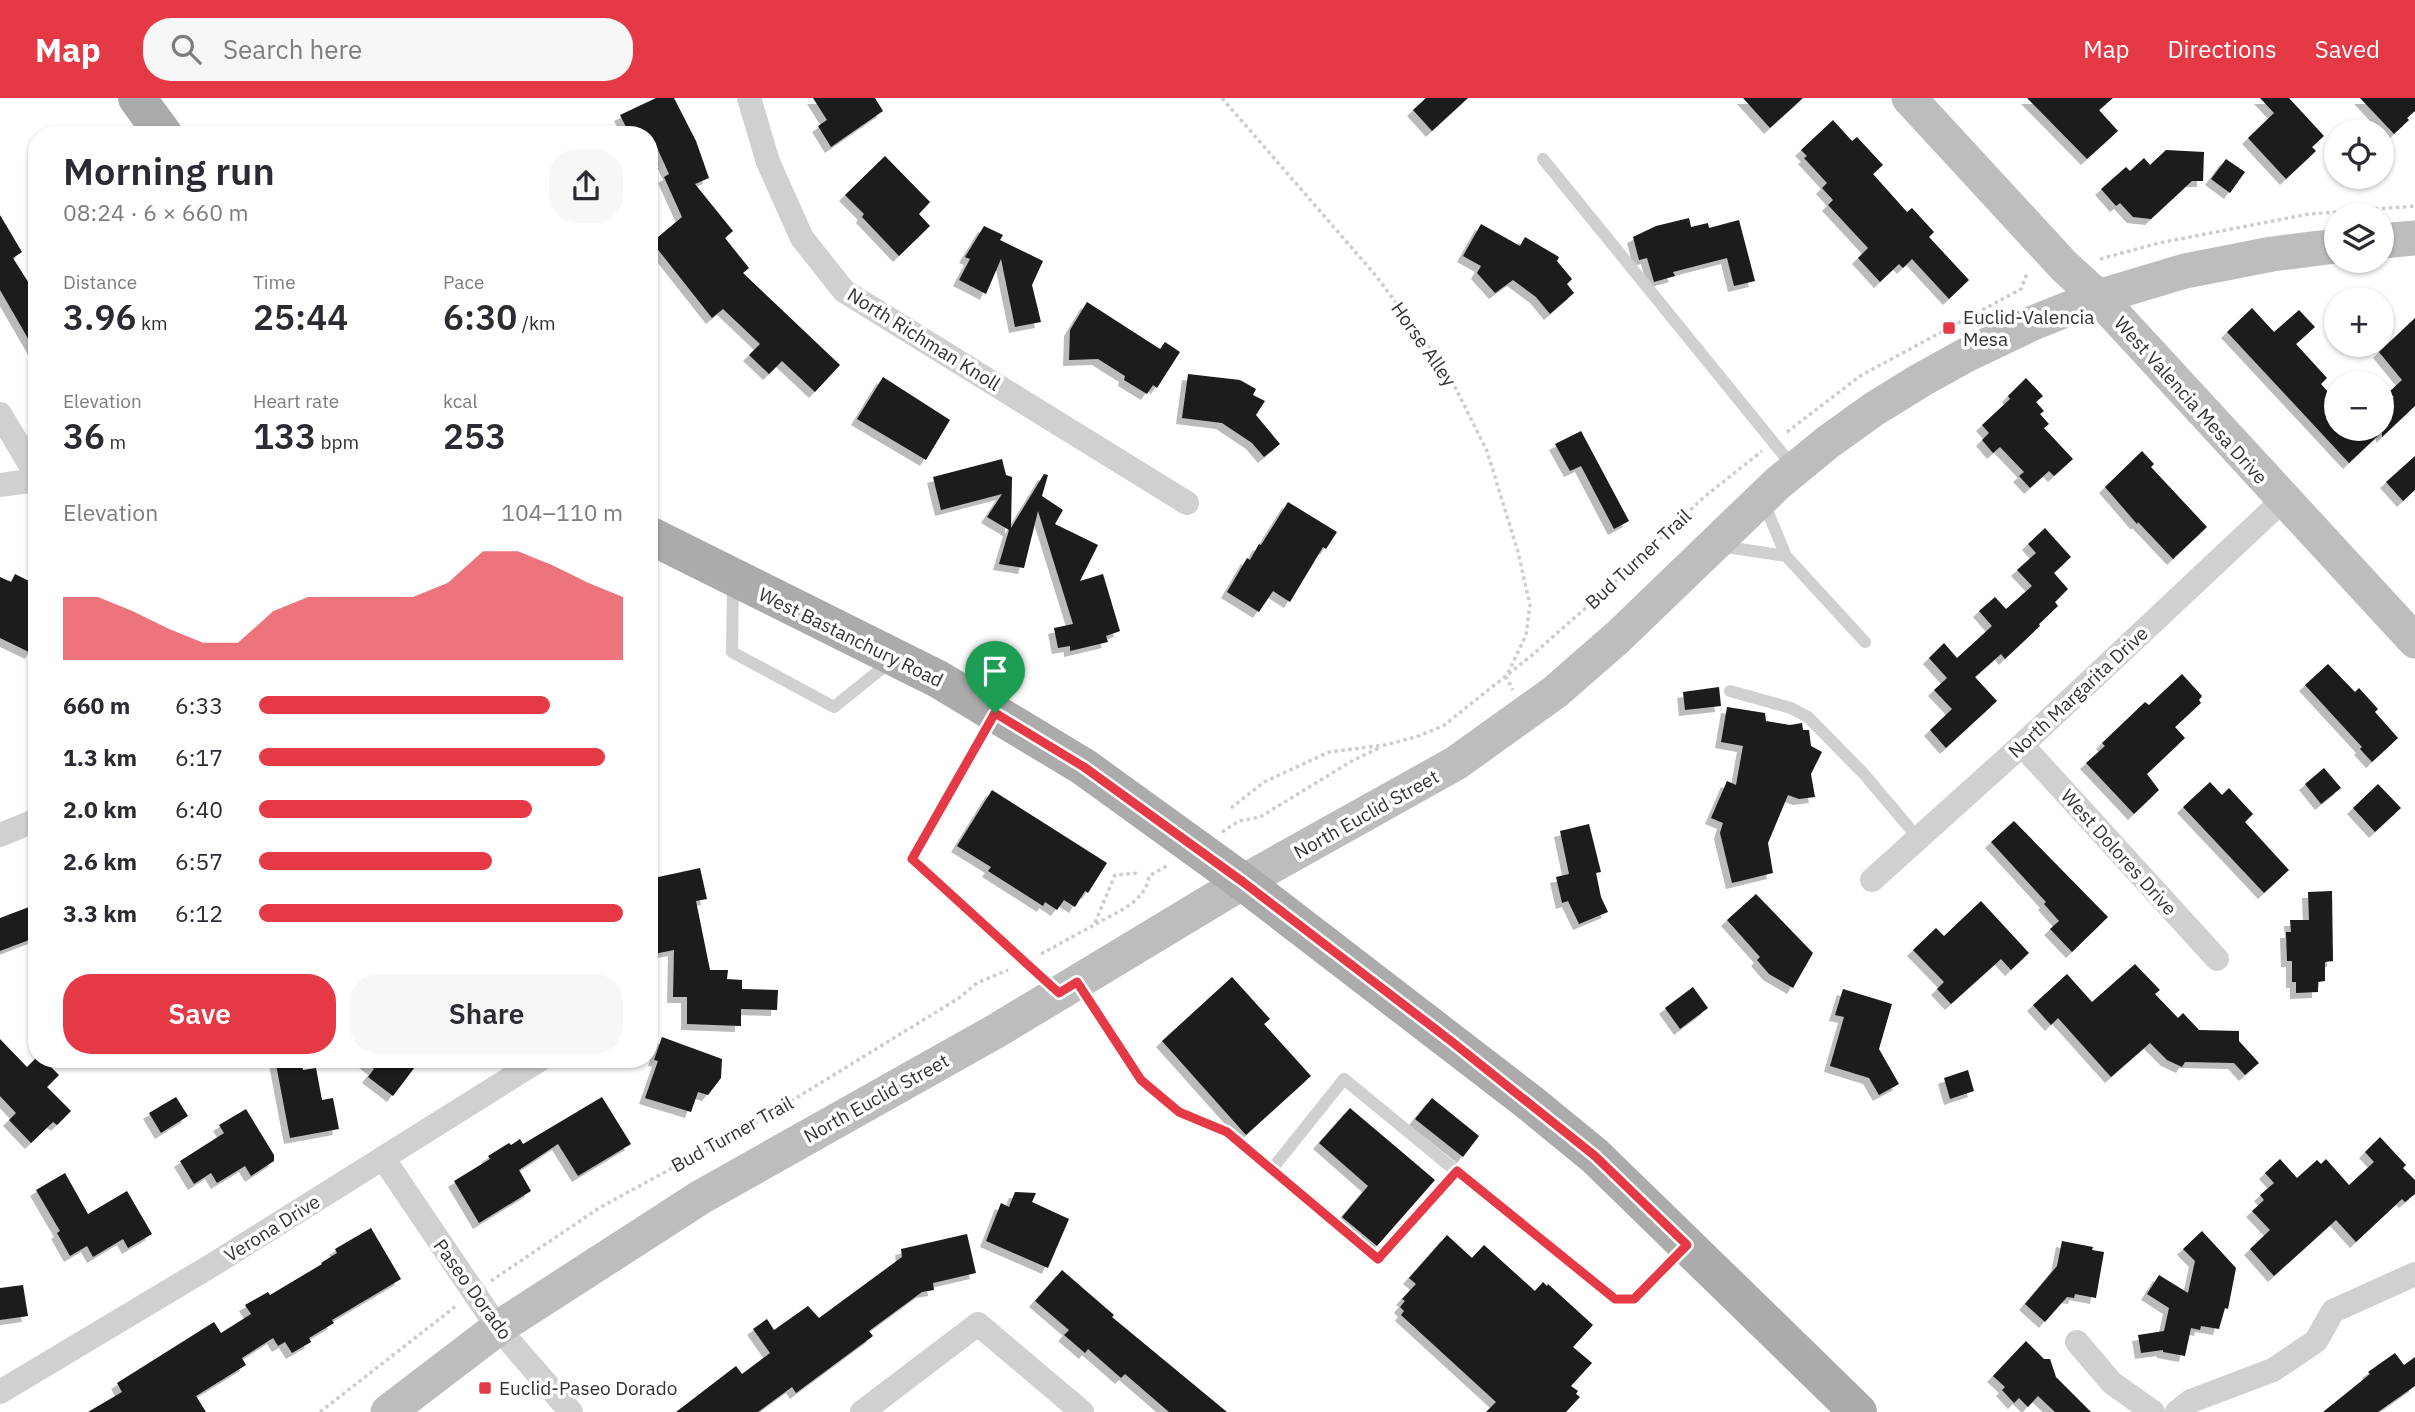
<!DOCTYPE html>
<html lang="en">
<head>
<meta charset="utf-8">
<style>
  body { margin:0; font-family:"IBM Plex Sans",sans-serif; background:#f7f7f7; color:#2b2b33; height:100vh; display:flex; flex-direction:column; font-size:26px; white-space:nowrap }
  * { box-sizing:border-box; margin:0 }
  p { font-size:23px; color:#7c7c81 }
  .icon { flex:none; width:38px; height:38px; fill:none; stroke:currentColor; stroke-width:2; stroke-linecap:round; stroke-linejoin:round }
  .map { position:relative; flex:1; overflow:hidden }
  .details { position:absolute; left:28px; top:28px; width:630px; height:942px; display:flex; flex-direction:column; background:#fff; border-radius:28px; box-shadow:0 2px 5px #0004 }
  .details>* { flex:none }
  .buttons { position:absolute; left:2324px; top:21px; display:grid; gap:14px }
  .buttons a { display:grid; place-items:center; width:70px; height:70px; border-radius:50%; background:#fff; box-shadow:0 2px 5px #0004; font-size:35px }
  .pin { position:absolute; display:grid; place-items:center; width:60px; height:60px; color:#fff; margin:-72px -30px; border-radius:50% 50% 50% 0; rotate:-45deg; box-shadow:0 0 7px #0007 }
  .pin .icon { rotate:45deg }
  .round { display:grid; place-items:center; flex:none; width:74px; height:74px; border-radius:28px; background:#f7f7f7 }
  .head { display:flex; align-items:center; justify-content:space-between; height:119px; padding:0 35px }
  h1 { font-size:38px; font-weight:600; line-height:52px }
  .stats { display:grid; grid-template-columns:repeat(3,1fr); gap:10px; height:119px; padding:7px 35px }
  .stats div { display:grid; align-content:center }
  .stats b { font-size:35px; font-weight:600 }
  .stats small { font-size:19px; font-weight:400 }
  .stats p { font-size:19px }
  .chart { height:196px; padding:14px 35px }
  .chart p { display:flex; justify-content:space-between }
  .chart svg { width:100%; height:126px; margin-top:7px; fill:#e63946; opacity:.7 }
  .cta { display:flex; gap:14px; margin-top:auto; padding:14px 35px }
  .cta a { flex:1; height:80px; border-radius:28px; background:#e63946; color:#fff; font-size:28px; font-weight:600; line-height:80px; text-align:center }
  .cta a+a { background:#f7f7f7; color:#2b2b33 }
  ul { padding:0 35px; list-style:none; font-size:23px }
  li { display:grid; grid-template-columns:112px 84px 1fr; align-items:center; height:52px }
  li i { height:18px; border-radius:9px; background:#e63946 }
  header { display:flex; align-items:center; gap:42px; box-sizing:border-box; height:98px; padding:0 35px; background:#e63946; color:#fff }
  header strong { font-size:33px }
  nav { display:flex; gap:38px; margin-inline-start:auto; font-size:24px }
  .search { width:490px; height:63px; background:#f7f7f7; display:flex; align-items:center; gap:18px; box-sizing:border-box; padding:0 24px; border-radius:28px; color:#7c7c81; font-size:26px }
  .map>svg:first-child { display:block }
</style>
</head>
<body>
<header>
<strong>Map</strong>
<div class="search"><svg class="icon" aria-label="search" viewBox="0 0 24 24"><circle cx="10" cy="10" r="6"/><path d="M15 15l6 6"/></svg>Search here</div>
<nav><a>Map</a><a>Directions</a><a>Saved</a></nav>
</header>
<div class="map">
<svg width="2415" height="1314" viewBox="0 0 2415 1314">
  <defs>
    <filter id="shadow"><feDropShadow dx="-6" dy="6" stdDeviation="0" flood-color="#0004"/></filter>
  </defs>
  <rect width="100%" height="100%" fill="#fff"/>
  <g fill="#1a1a1a" filter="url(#shadow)">
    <polygon points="656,0 674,0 696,43 709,80 695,86 733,133 725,140 749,170 743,175 840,267 815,294 782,263 769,276 749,257 760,246 723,211 712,220 652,144 682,119 664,79 669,76 654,43 649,45 649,37 630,37 620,17"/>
    <polygon points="813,0 875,0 883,13 831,49 818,28 827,22"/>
    <polygon points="1426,0 1468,0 1432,33 1413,12"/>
    <polygon points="1743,0 1803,0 1770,30"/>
    <polygon points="2027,0 2113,0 2099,12 2118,33 2087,61"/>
    <polygon points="2260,0 2289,0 2324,38 2312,49 2316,53 2286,81 2248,40 2274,15"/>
    <polygon points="2360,0 2415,0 2415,13 2407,20 2409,22 2394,36"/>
    <polygon points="1833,22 1852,43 1857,39 1883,67 1873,76 1907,114 1912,110 1934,134 1929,139 1969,182 1949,201 1912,161 1903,170 1899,166 1880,184 1858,160 1868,150 1828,107 1833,102 1822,90 1827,85 1804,60 1807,58 1801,52"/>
    <polygon points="2166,52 2204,54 2203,83 2192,83 2151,121 2133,119 2120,105 2116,108 2101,91 2126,69 2130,73 2144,60 2150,67"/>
    <polygon points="885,58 930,104 919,116 930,128 899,158 862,119 864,116 845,97"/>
    <polygon points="2226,61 2245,74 2230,95 2211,81"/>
    <polygon points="0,117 22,154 13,160 37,198 37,256 0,192"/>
    <polygon points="1689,120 1691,129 1708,125 1709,130 1739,122 1755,183 1734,188 1727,160 1673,174 1675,178 1654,184 1647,160 1639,162 1633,139 1656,128"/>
    <polygon points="1481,126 1520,148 1525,139 1559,159 1557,163 1572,181 1567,186 1574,195 1550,216 1536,199 1513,182 1495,195 1477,175 1481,168 1463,158"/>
    <polygon points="984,128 1003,137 1000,142 1043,163 1032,187 1041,224 1015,229 1001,161 986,196 959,182 970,161 965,159"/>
    <polygon points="1087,204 1160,251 1165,244 1180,254 1157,290 1153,287 1147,296 1124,282 1125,278 1098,261 1069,262 1070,232"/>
    <polygon points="2252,210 2274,234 2299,212 2315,229 2296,246 2327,280 2321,286 2336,303 2336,331 2382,331 2382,311 2394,299 2389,294 2402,282 2379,254 2415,220 2415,308 2382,339 2382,334 2349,365 2227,234"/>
    <polygon points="1188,276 1240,282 1256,291 1253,297 1265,303 1256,317 1280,346 1264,359 1252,345 1222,325 1182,320"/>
    <polygon points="883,279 950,322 926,362 857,321"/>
    <polygon points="2026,280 2043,298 2036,304 2044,313 2040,316 2049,326 2044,330 2073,361 2054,378 2049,373 2030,390 2019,378 2024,374 2000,349 1993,355 1982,342 1989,335 1982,327 2010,301 2008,298"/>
    <polygon points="1581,333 1629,423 1614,431 1581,368 1570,373 1555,346"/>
    <polygon points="2142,353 2154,366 2151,369 2207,429 2173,461 2138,424 2137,426 2105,389"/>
    <polygon points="2415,358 2415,392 2403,403 2386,384"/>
    <polygon points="1002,361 1006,377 1012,379 1011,430 1044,376 1048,377 1042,398 1063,412 1055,426 1098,447 1080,483 1103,476 1120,533 1106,538 1108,544 1070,553 1070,548 1058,550 1054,530 1073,526 1038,413 1024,470 999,466 1009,432 987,419 1002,396 941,412 933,379"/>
    <polygon points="1288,404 1337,434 1326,451 1323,449 1290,504 1273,493 1259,514 1227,494 1247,460 1250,462 1259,446 1261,447"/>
    <polygon points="2045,430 2071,459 2054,475 2068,491 2055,504 2058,508 2039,526 2040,528 2005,561 2001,556 1975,579 1997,603 1946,650 1930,632 1952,611 1934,592 1947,580 1929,560 1944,545 1957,560 1992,528 1979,513 1995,499 2006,511 2032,488 2017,472 2036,455 2028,446"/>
    <polygon points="15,476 37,487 37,544 31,555 0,540 0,479 11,484"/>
    <polygon points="2328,566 2355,594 2359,590 2378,611 2375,614 2398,640 2372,664 2360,651 2362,649 2305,587"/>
    <polygon points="2182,576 2202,598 2199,602 2201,605 2175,629 2185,640 2147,676 2159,692 2134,716 2086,665 2105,648 2102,645 2145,604 2149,607"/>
    <polygon points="1719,589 1721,608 1685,612 1683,594"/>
    <polygon points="1727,609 1765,615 1766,623 1790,627 1802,625 1803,632 1809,632 1811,648 1822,654 1811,676 1815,699 1799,701 1788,697 1768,745 1773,775 1732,785 1720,735 1723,725 1711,720 1727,683 1736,687 1743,648 1721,644"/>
    <polygon points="2324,670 2341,690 2321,706 2305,686"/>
    <polygon points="2210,684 2222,697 2229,690 2253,716 2245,724 2289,772 2264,795 2183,709"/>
    <polygon points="2378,686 2401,710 2375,734 2353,710"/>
    <polygon points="992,692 1107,765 1088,795 1085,793 1075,809 1064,802 1057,812 1045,804 1043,808 988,773 991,769 957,748"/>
    <polygon points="2014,723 2108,819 2072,854 2050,831 2059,823 2044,806 2046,804 1991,744"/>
    <polygon points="1589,726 1601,774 1596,775 1601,799 1608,814 1579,826 1568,803 1562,805 1556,779 1569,776 1560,733"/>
    <polygon points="700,770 707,801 696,803 710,872 728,872 727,881 742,882 742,891 778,892 777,912 741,911 741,928 687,926 687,899 673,899 674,852 649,857 649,781"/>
    <polygon points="2332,793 2333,863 2325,864 2325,883 2318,884 2318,894 2296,895 2296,884 2292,884 2292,863 2287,863 2286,834 2291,834 2290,822 2309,822 2308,794"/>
    <polygon points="1756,796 1813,855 1793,890 1769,876 1757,862 1760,859 1727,822"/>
    <polygon points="1981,803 2029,855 2011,872 2001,861 1951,906 1937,891 1944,884 1913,852 1936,830 1944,838"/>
    <polygon points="37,806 37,839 0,853 0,820"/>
    <polygon points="2135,866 2160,892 2155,896 2178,920 2183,915 2199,932 2239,933 2239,943 2259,965 2245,977 2234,965 2185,964 2182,969 2167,962 2150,945 2111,979 2058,920 2051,927 2033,907 2067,876 2092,904"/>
    <polygon points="1232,879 1270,921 1264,926 1311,978 1246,1037 1162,943"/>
    <polygon points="1693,889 1708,910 1680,931 1665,910"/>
    <polygon points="1843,891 1892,906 1879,951 1899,986 1879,997 1869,980 1830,968 1844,919 1835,917"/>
    <polygon points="662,939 722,961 721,980 708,997 698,994 691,1014 645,1000 658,963 654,962"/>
    <polygon points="0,941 27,969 37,959 43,961 59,977 47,989 71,1013 57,1027 53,1024 31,1045 9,1022 16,1015 0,998"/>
    <polygon points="275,961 301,961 303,972 316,970 322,1002 333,1000 339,1031 290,1040"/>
    <polygon points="361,961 421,961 393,998 368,979 374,971"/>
    <polygon points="1968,972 1974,993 1950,1001 1944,980"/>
    <polygon points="176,999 188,1018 161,1035 149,1015"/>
    <polygon points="602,999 631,1046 578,1078 558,1046 519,1072 531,1093 479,1125 454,1083 490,1061 488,1058 509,1045 511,1047 520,1041 523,1046"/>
    <polygon points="1432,1000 1479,1038 1463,1059 1415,1021"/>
    <polygon points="1350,1010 1435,1082 1377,1148 1342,1119 1368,1088 1319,1045"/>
    <polygon points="246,1011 274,1057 274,1063 251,1078 245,1068 217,1085 211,1075 194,1086 180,1063 224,1035 219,1027"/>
    <polygon points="2380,1039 2406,1067 2403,1070 2415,1082 2415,1096 2405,1104 2402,1101 2356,1144 2336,1122 2274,1178 2250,1151 2270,1132 2252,1113 2264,1102 2260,1097 2274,1085 2265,1075 2280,1061 2297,1080 2317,1062 2321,1066 2326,1061 2349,1087 2374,1064 2365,1054"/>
    <polygon points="65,1075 88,1116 127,1093 152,1136 128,1150 123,1141 93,1159 87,1148 70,1158 57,1135 60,1133 36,1092"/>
    <polygon points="1015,1094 1036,1095 1032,1104 1069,1121 1048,1170 986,1143 1001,1105 1009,1109"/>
    <polygon points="371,1130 401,1181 332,1222 334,1225 309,1240 311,1244 292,1255 285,1244 278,1248 273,1240 242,1260 246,1267 196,1298 206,1314 88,1314 122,1294 117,1285 214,1224 221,1235 251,1216 245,1207 268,1194 270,1197 322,1166 321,1165 337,1155 335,1151"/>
    <polygon points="2202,1133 2236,1170 2228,1211 2225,1210 2219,1231 2201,1228 2200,1232 2191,1230 2185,1258 2163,1254 2163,1252 2141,1255 2138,1237 2164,1233 2169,1210 2147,1196 2159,1177 2188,1195 2195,1163 2183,1151"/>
    <polygon points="967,1136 976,1175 933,1185 934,1192 922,1194 869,1233 873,1238 796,1295 792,1289 758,1314 676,1314 736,1268 742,1276 770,1255 753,1231 767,1221 774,1232 808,1208 819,1220 902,1159 901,1151"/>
    <polygon points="1447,1137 1472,1160 1484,1147 1535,1193 1543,1184 1547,1188 1548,1186 1593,1227 1573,1249 1592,1265 1571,1288 1578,1293 1576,1296 1580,1299 1566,1314 1486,1314 1496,1304 1401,1217 1404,1213 1400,1209 1405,1203 1402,1201 1416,1186 1409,1180"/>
    <polygon points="2062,1143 2093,1149 2092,1152 2104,1154 2096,1200 2075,1196 2074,1200 2067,1199 2045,1224 2025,1206 2057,1168"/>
    <polygon points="1062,1172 1114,1217 1112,1219 1227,1314 1169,1314 1125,1276 1121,1280 1088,1251 1085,1255 1064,1237 1069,1232 1035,1203"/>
    <polygon points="23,1187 28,1218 0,1222 0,1190"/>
    <polygon points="2026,1243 2044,1261 2050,1261 2056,1279 2091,1314 2055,1314 2038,1298 2028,1309 2019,1300 2014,1305 2002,1292 2005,1289 1993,1278"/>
    <polygon points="2395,1255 2404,1267 2415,1259 2415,1288 2378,1314 2323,1314 2370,1276 2368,1274"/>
  </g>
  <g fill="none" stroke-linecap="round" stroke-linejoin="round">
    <g stroke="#cdcdcd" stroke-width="3.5" stroke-dasharray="3.5 3.5" stroke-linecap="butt">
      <polyline points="1222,0 1377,179 1448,275 1487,353 1518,454 1530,507 1526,537 1506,579 1513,592"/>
      <polyline points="2100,161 2159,145 2309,116 2415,108"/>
      <polyline points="1787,334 1860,278 2021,191 2027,175"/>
      <polyline points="1231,710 1264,684 1329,654 1385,647 1416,639 1443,628 1531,558 1613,486 1704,399 1762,353"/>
      <polyline points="1222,734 1239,723 1260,719 1352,663 1381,649"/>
      <path d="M1096,826C1116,814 1146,804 1149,778L1168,767"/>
      <polyline points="1041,856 1094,827 1115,777 1139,775"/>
      <polyline points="491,1183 599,1110 762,1021 959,900 977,885 1008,872"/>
      <polyline points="320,1314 456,1208"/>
    </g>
    <g stroke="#d0d0d0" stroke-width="12">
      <polyline points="1543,61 1795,371"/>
      <polyline points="1764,405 1786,458 1865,544"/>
      <polyline points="1720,448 1786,458"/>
      <polyline points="733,484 732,554 834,609 891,563"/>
      <polyline points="1730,593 1791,610 1808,619 1864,676 1918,740"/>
      <polyline points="993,618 912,761 1056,893"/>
      <polyline points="1079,887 1141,982 1179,1014 1227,1034 1379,1161 1456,1073 1615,1201 1634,1201 1685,1149"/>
      <polyline points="1272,1071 1344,981 1456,1073"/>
    </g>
    <g stroke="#d0d0d0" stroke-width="24">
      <polyline points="749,0 768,64 802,140 844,193 1187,405"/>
      <polyline points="0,316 37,378"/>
      <polyline points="0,387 37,382"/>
      <polyline points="2022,647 2217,861"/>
      <polyline points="0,737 37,722"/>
      <polyline points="1872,782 2022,647 2283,402"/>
      <polyline points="383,1060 498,1230 571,1314"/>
      <polyline points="2077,1244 2112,1285 2153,1314"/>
      <polyline points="0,1294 214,1166 541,961"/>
      <polyline points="862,1314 978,1226 1082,1314"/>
      <polyline points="2177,1314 2191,1303 2273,1272 2316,1243 2333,1213 2415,1176"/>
    </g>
    <g stroke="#bdbdbd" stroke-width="35">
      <polyline points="1909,0 2064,168 2098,199 2415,543"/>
      <polyline points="2382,143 2415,140"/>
      <polyline points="388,1314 498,1230 701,1099 996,933 1243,784 1456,665 1555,594 1618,539 1778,385 1828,344 1874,311 1921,282 1966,257 2033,225 2098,199 2185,173 2272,156 2336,148"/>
    </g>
    <g stroke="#ababab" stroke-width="38">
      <polyline points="137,0 164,37"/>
      <polyline points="649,437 938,581 1084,669 1243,784 1529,1004 1595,1058 1858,1314"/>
    </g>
  </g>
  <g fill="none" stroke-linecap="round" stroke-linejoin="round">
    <g stroke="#fff" stroke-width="14">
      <polygon id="route" points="995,615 1084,669 1243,784 1451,943 1595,1058 1687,1147 1634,1201 1615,1201 1457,1073 1378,1161 1227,1034 1179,1014 1141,982 1077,884 1059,895 912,761"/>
    </g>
    <use href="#route" stroke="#e63946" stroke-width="9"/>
  </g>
  <g fill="#e63946" stroke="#fff" stroke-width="2.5">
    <rect x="1942" y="223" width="14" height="14" rx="3.5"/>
    <rect x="478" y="1283" width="14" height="14" rx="3.5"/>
  </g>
  <g text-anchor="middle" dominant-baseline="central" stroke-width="7" stroke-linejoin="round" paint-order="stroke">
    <g font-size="19" fill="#333" stroke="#fff" text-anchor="start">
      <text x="1963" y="219">Euclid-Valencia<tspan x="1963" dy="22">Mesa</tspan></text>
      <text x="499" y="1290">Euclid-Paseo Dorado</text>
    </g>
    <g font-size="19" fill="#333" stroke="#fff">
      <text transform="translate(924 241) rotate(32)">North Richman Knoll</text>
      <text transform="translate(1424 246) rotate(55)">Horse Alley</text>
      <text transform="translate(2191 302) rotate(48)">West Valencia Mesa Drive</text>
      <text transform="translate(1638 461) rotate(-43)">Bud Turner Trail</text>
      <text transform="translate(851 539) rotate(26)">West Bastanchury Road</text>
      <text transform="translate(2078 594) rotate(-43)">North Margarita Drive</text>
      <text transform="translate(1366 716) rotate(-29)">North Euclid Street</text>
      <text transform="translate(2119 754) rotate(48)">West Dolores Drive</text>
      <text transform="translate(876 1000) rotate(-29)">North Euclid Street</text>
      <text transform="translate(732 1036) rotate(-29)">Bud Turner Trail</text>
      <text transform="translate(272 1130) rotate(-32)">Verona Drive</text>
      <text transform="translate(473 1191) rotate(54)">Paseo Dorado</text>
    </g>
  </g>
</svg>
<div class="buttons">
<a><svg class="icon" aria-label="locate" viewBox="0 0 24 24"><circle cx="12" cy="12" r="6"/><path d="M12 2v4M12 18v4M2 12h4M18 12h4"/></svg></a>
<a><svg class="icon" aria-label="layers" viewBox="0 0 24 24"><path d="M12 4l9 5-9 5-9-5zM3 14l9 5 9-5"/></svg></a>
<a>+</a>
<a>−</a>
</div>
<div class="pin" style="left:995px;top:615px;background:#1e9e55"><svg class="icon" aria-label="arrive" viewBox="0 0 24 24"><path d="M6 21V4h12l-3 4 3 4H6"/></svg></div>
<section class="details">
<div class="head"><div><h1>Morning run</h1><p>08:24 · 6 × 660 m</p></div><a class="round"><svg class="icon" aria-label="share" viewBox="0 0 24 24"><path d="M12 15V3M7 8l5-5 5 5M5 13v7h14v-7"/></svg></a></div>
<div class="stats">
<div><p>Distance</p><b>3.96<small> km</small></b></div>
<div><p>Time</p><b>25:44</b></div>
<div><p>Pace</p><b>6:30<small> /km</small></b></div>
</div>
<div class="stats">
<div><p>Elevation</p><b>36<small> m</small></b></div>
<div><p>Heart rate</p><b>133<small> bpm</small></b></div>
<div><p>kcal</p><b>253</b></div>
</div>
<div class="chart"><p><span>Elevation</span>104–110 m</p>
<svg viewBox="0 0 160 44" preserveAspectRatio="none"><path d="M0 44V22L10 22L20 27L30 33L40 38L50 38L60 27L70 22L80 22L90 22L100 22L110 17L120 6L130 6L140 11L150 17L160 22V44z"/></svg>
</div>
<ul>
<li><b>660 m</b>6:33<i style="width:80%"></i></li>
<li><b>1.3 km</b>6:17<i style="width:95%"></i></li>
<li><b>2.0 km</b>6:40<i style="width:75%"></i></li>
<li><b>2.6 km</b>6:57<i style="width:64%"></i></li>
<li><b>3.3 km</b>6:12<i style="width:100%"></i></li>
</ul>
<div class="cta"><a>Save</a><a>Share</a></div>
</section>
</div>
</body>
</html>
